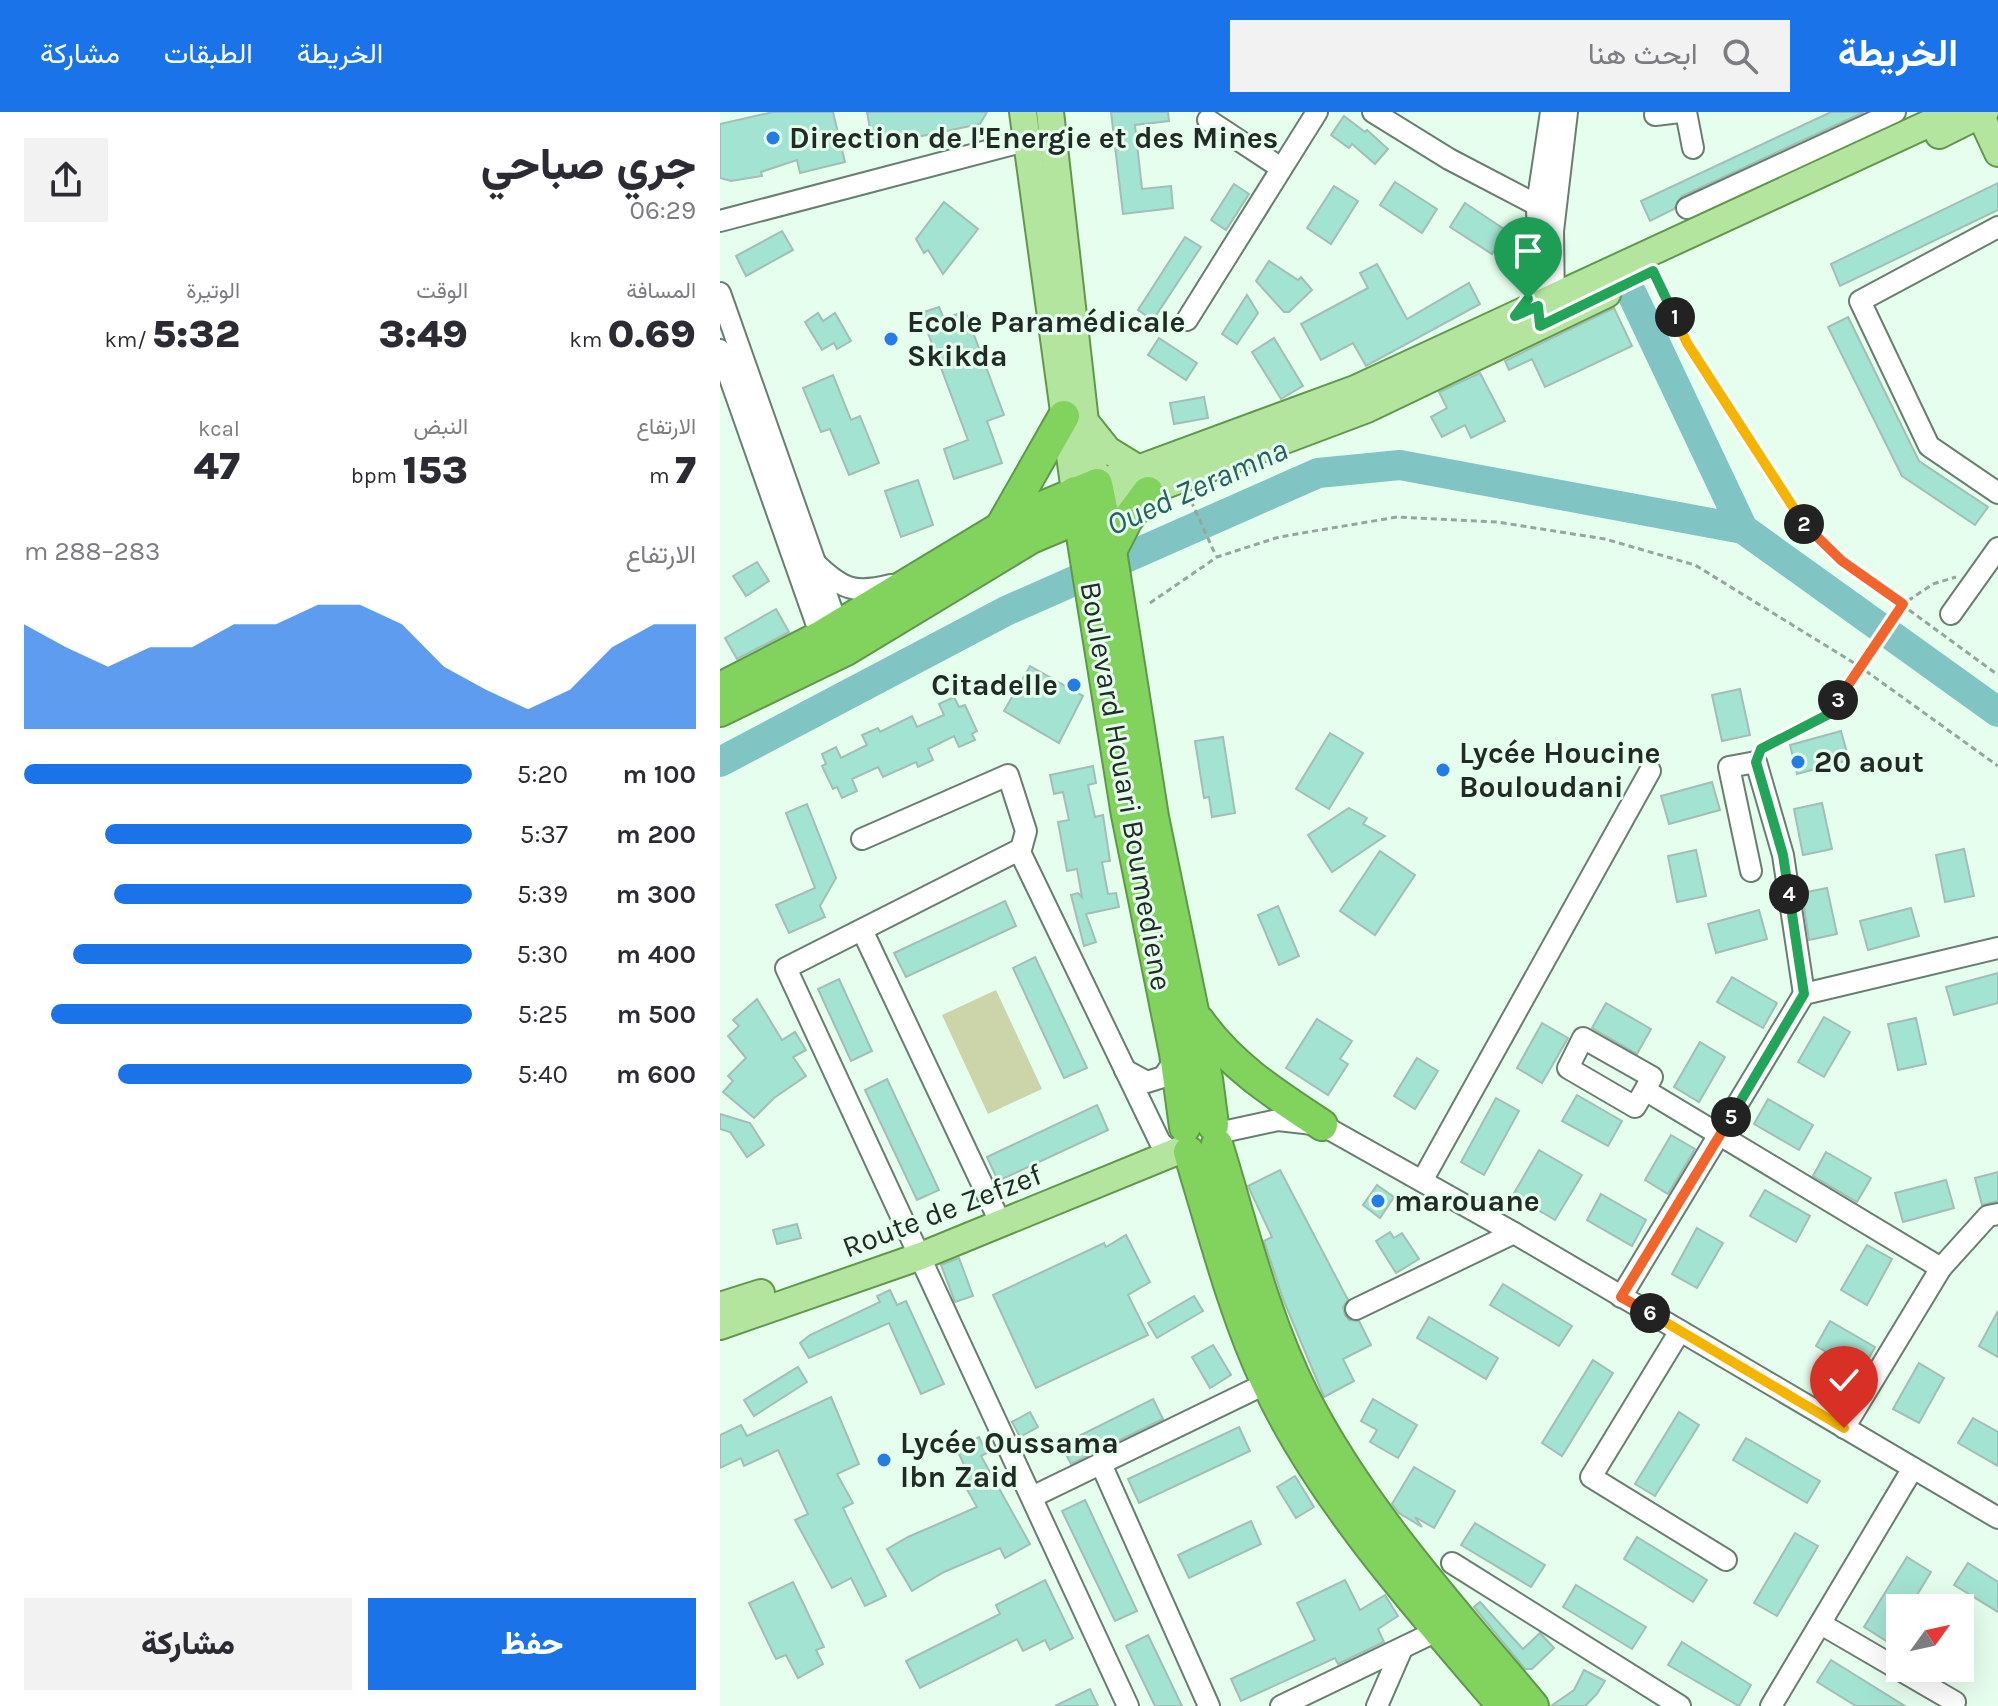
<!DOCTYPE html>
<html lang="ar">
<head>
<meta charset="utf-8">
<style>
  body { margin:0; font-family:Karla,Vazirmatn,sans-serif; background:#f2f2f3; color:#2b2b33; direction:rtl; height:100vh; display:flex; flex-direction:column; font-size:30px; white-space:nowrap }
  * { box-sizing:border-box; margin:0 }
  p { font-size:26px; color:#7c7c81 }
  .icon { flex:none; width:44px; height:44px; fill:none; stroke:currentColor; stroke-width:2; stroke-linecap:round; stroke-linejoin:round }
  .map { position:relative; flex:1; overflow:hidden; direction:ltr }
  .sheet { display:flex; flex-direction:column; background:#fff; width:720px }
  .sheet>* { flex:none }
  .needle { width:52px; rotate:57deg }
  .controls { position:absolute; left:1166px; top:1482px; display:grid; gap:16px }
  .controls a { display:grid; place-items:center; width:88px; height:88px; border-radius:0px; background:#fff; box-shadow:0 8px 32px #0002; font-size:40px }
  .pin { position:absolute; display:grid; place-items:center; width:68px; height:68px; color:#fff; margin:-82px -34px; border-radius:50% 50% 50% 0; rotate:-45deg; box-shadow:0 0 8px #0007 }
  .pin .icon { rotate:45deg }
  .km { position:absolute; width:40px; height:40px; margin:-20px; border-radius:50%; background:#222; color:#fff; font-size:22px; line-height:40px; text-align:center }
  .round { display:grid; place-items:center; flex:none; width:84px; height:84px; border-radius:0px; background:#f2f2f3 }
  .overview { display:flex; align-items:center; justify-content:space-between; height:136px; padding:0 24px }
  h1 { font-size:44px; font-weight:800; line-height:60px }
  .stats { display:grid; grid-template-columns:repeat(3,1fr); gap:12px; height:136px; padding:8px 24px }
  .stats div { display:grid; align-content:center }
  .stats b { font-size:40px; font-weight:800 }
  .stats small { font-size:22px; font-weight:400 }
  .stats p { font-size:22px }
  .chart { height:224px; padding:16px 24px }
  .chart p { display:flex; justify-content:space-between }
  .chart svg { width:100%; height:144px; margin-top:8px; fill:#1a73e8; opacity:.7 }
  .primary-button { display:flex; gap:16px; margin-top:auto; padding:16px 24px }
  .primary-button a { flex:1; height:92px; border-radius:0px; background:#1a73e8; color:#fff; font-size:32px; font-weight:800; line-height:92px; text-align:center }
  .primary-button a+a { background:#f2f2f3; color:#2b2b33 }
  ul { padding:0 24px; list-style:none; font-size:26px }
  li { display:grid; grid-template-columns:128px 96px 1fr; align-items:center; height:60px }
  li i { height:20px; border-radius:10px; background:#1a73e8 }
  header { display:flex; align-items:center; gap:48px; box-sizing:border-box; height:112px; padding:0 40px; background:#1a73e8; color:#fff }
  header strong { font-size:38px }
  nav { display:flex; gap:44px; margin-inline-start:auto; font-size:28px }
  .search { width:560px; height:72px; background:#f2f2f3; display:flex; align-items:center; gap:20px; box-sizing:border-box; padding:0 28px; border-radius:0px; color:#7c7c81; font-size:30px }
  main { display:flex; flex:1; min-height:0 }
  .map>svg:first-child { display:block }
</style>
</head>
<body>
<header>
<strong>الخريطة</strong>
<div class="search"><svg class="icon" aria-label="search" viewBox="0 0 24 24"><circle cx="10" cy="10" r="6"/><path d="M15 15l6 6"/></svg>ابحث هنا</div>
<nav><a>الخريطة</a><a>الطبقات</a><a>مشاركة</a></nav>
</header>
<main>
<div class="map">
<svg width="1278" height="1594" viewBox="0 0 1278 1594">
  <rect width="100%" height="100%" fill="#e6feee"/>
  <polygon fill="#ccd5a9" points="276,878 322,977 268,1002 222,903"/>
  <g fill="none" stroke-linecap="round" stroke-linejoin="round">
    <g stroke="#80c4c4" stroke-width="30">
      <polyline points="912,182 1023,417 1278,600"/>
      <polyline points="0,650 286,499 598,361 680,353 1023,417"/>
    </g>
  </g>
  <g fill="#a3e3d2" stroke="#a2beb6" stroke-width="2">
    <polygon points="53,0 113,0 125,50 80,61 77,48 41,60 42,64 11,69 0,66 0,12"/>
    <polygon points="147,0 267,0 260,12 153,34"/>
    <polygon points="391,0 448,0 449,9 415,13 422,77 451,74 453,96 403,102"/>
    <polygon points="1111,0 1144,0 962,84 954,97 930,109 921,89"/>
    <polygon points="624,4 645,20 647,18 668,37 655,52 632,32 629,36 611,23"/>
    <polygon points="675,70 717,97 702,121 660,93"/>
    <polygon points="1278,71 1278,98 1120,174 1111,152"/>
    <polygon points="514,72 529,82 506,118 491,108"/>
    <polygon points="614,74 638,89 611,132 587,116"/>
    <polygon points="224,90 258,117 223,162 208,138 204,141 196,127"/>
    <polygon points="745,91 787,119 772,142 730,115"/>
    <polygon points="62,119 73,138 26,164 16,144"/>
    <polygon points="465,125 481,135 433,208 418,198"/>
    <polygon points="549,149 578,168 581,165 592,178 569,200 564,200 536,169"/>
    <polygon points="657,152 687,207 749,171 760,192 646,254 633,231 601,248 581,212 648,176 640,161"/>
    <polygon points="527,183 538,201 517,232 502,222"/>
    <polygon points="219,195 224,207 245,199 284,303 267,309 282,351 234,367 224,337 248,328 205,213 208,212 204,200"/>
    <polygon points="894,196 912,234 825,275 812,247 789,258 785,249"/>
    <polygon points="98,201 103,209 115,201 131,229 117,237 114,231 102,238 85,210"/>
    <polygon points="1128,205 1199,349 1268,395 1255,413 1182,364 1108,215"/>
    <polygon points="439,226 477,251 466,268 428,243"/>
    <polygon points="554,226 583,274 561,287 532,240"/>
    <polygon points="760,261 785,309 751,326 745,313 722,325 711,305 727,296 719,280"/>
    <polygon points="113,263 131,308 140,304 159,351 129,363 110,317 101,320 83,276"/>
    <polygon points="484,285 488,306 454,312 450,291"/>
    <polygon points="198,368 213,413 181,425 165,379"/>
    <polygon points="37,450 49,469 26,484 13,464"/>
    <polygon points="56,497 69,520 17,547 5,526"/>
    <polygon points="310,554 363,584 339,631 284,599"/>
    <polygon points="1020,577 1030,623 1002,629 992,583"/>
    <polygon points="234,585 239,595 245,593 257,619 252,622 255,628 239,635 234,624 208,637 213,648 198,655 196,650 163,665 158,655 132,667 137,679 122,686 117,675 113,677 102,654 106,652 102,642 116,635 121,646 147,633 142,623 158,616 160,620 192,604 197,615 224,603 219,592"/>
    <polygon points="1121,619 1129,648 1077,662 1070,633"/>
    <polygon points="610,621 643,641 609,697 576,677"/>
    <polygon points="503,625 515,701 492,705 489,685 484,686 475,629"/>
    <polygon points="373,654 376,671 368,673 375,705 383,703 390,749 382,750 388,782 396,781 399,795 366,802 376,830 364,834 351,783 358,781 362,785 357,757 347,759 338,710 349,708 343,680 334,682 330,663"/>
    <polygon points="992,670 1000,698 949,712 941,684"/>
    <polygon points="1102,691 1112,737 1083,743 1074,697"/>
    <polygon points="87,692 116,766 100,794 105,805 69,821 56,793 95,776 66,701"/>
    <polygon points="629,696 647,706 643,712 665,724 612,760 588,723"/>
    <polygon points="1244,737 1254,784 1225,790 1216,743"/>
    <polygon points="976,738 986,784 957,790 948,744"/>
    <polygon points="660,739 695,763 655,823 620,799"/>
    <polygon points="1107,776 1117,822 1089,828 1082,781"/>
    <polygon points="285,789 296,814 186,865 174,841"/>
    <polygon points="558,794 579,844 559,853 538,803"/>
    <polygon points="1191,796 1199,824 1148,838 1140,809"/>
    <polygon points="1039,798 1047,827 996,841 988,812"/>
    <polygon points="315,845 367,956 344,966 293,856"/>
    <polygon points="1278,861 1278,891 1234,903 1226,875"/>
    <polygon points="1012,865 1057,891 1043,916 997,890"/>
    <polygon points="119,867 152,939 131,949 98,877"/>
    <polygon points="37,887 62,928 75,920 86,938 73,945 86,964 54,986 34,1006 3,980 13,969 8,964 26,946 8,924 19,914 13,908"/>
    <polygon points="886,891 931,917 917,942 872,916"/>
    <polygon points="1104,905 1130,920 1104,965 1078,950"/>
    <polygon points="1196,906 1206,952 1178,958 1168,912"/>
    <polygon points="597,907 632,929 620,947 628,952 608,983 566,956"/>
    <polygon points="822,911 848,926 822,971 797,956"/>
    <polygon points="980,930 1005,945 979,990 954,975"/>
    <polygon points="697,946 718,959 695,997 674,984"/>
    <polygon points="167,967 219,1078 197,1088 145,978"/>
    <polygon points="857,983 902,1009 888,1034 842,1009"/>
    <polygon points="776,986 799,999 764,1063 741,1050"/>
    <polygon points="1048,987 1093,1013 1079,1038 1034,1012"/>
    <polygon points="377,993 388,1018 278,1069 267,1045"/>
    <polygon points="0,1002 30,1011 44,1033 27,1045 10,1020 0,1017"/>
    <polygon points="951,1023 975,1037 948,1082 925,1068"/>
    <polygon points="819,1038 862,1063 835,1108 793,1083"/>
    <polygon points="1106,1040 1151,1066 1137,1090 1093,1064"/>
    <polygon points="560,1058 628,1188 623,1195 625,1203 629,1208 639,1209 651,1233 623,1247 634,1269 604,1285 563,1187 544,1129 552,1125 528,1074"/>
    <polygon points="1278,1060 1278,1089 1262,1093 1255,1066"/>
    <polygon points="1226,1068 1234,1096 1183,1110 1175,1081"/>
    <polygon points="657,1073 674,1085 660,1106 643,1093"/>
    <polygon points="1045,1078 1090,1104 1076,1130 1030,1104"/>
    <polygon points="881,1082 926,1108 912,1134 867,1108"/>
    <polygon points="77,1112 81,1126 57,1132 53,1118"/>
    <polygon points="977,1116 1003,1131 977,1176 952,1162"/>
    <polygon points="670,1120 674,1126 682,1121 699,1147 676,1161 656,1129"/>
    <polygon points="406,1123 430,1170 408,1183 428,1223 316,1276 273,1183 384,1131 386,1135"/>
    <polygon points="1147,1133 1172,1147 1147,1193 1121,1178"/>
    <polygon points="239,1146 253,1184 235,1190 221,1153"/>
    <polygon points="783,1172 852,1214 839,1234 770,1193"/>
    <polygon points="170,1178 177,1193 186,1189 224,1272 201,1282 169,1211 89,1246 80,1231 90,1223 160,1190 157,1184"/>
    <polygon points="474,1184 483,1199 437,1226 428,1211"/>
    <polygon points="1278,1199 1278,1245 1259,1234"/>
    <polygon points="709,1205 778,1246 766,1267 697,1226"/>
    <polygon points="1110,1209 1155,1235 1141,1260 1096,1234"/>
    <polygon points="493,1233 511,1263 490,1276 472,1245"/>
    <polygon points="873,1248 893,1261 842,1344 822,1331"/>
    <polygon points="1199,1251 1224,1266 1199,1311 1173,1297"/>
    <polygon points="78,1255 87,1270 34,1304 24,1288"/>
    <polygon points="111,1285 139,1352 117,1362 133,1391 123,1396 166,1484 145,1494 131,1466 112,1476 75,1408 88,1402 58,1338 24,1354 21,1346 0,1356 0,1323 21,1313 27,1324"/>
    <polygon points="433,1287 443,1307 351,1352 341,1333"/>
    <polygon points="653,1287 697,1313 678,1346 650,1330 657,1318 641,1309"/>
    <polygon points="310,1300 318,1315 300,1325 292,1310"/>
    <polygon points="959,1300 979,1313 935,1384 915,1372"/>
    <polygon points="1253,1306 1278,1320 1278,1354 1238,1331"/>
    <polygon points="519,1315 530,1339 419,1391 408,1367"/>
    <polygon points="259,1325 267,1341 261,1344 310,1432 285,1446 280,1436 224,1460 192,1479 167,1437 188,1425 257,1395 241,1367 249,1363 236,1336"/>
    <polygon points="1026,1326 1100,1369 1087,1391 1013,1348"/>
    <polygon points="694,1355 735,1379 714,1416 695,1405 702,1415 679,1401 672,1392"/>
    <polygon points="575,1364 594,1395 576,1406 557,1375"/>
    <polygon points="365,1388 417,1499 395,1509 342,1399"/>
    <polygon points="531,1409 541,1432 469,1466 458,1443"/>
    <polygon points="755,1411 825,1453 811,1475 741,1433"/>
    <polygon points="1075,1421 1098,1434 1057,1504 1034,1491"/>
    <polygon points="917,1425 987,1468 973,1490 904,1447"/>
    <polygon points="1187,1445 1211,1460 1189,1496 1180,1496 1180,1510 1168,1530 1144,1515"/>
    <polygon points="1248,1451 1278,1470 1278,1500 1234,1473"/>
    <polygon points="325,1468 353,1526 330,1538 325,1528 303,1539 297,1527 200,1576 186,1549 280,1502 276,1493"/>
    <polygon points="625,1468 640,1498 665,1483 678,1504 658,1517 664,1530 618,1552 615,1546 521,1589 511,1567 595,1528 577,1491"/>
    <polygon points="73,1470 104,1535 96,1538 103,1552 78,1566 66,1543 56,1547 29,1491"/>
    <polygon points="856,1473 926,1515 912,1537 843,1495"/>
    <polygon points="760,1490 803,1537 820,1521 834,1536 812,1557 805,1557 754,1495"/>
    <polygon points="428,1523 462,1594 435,1594 406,1534"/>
    <polygon points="962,1530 1031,1573 1019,1594 948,1553"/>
    <polygon points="1111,1548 1185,1594 1136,1594 1097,1570"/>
    <polygon points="864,1558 885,1569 877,1582 865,1594 831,1594 854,1578"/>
    <polygon points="370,1577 378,1594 335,1594"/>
  </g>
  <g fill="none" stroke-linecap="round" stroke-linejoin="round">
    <g stroke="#687e70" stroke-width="24">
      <g id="minor">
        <polyline points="653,0 729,47 817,93 835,93"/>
        <polyline points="966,0 973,36"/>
        <polyline points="935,3 960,0"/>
        <polyline points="488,8 561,56"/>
        <polyline points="967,96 1175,0"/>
        <polyline points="0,109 305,29"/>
        <polyline points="827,110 833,119 834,197"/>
        <polyline points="1278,115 1140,189 1209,334 1278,381"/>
        <polyline points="833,119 847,0"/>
        <polyline points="0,181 121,524"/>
        <polyline points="819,202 817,93 831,0"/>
        <polyline points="467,208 597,0"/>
        <polyline points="0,238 105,536"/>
        <path d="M96,452C123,478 135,482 171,473"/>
        <polyline points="1231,502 1278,436"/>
        <polyline points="142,727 288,663 306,719 300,741"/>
        <polyline points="1031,759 1009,655 1036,650 1063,743 1084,882 1278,836"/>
        <polyline points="142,818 281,1112"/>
        <polyline points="405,958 427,970 443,965 456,947"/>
        <polyline points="925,978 915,995 848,956 863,926 932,965 925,978 1221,1156 1124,1316"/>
        <polyline points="498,1021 558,1008 602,1013 794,1121 1278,1406"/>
        <polyline points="702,1069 930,659"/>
        <polyline points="1221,1156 1268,1104 1278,1102"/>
        <polyline points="901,1185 1084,882"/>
        <polyline points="636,1197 794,1121"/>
        <polyline points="960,1219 871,1365 1006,1448"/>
        <polyline points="381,1352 489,1594"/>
        <polyline points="312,1385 547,1271"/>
        <polyline points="732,1451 960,1594"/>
        <polyline points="1101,1512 1235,1590"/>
        <polyline points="408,1594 66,856 299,738 440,1030 453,1042"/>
        <polyline points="561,1594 719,1518"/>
        <polyline points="657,1594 681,1539"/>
        <polyline points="1051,1594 1193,1356"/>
      </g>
    </g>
    <g stroke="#60984a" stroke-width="30">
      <g id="major">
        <polyline points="303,0 355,380"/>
        <polyline points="330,0 365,310 377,372 635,277 1234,0"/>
        <polyline points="1259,0 1278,41"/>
        <polyline points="1219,23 1265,0"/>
        <polyline points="368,313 388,338 419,357"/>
        <polyline points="384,396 647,297 887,182"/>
        <polyline points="0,1194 41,1181"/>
        <polyline points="0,1214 201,1144 465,1036"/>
      </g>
    </g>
    <g stroke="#60984a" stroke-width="34">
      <g id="highway">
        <polyline points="355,380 407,703 455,941 465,1015"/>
        <polyline points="282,413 344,304"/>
        <polyline points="391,439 407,408 428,380"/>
        <polyline points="0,576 101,524 298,405 377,372 391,439 433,705 487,967 493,1013"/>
        <polyline points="0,599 126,538 311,426 375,399"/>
        <path d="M479,909C512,955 555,982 602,1013"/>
        <path d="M497,1032C523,1117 544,1206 584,1285C641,1397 733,1498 813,1594"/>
        <path d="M469,1040C492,1114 514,1202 547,1271C600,1386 700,1497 783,1594"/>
      </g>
    </g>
    <g stroke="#95a79b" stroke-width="3" stroke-dasharray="6 4" stroke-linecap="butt">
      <polyline points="934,160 967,231 1090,420 1122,449 1278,563"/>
      <polyline points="471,389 496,444"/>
      <polyline points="430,491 497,445 559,425 677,405 777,410 885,427 975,453 1139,554 1278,654"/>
      <polyline points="1045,634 1109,602 1183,492 1213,472 1236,465"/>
    </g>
    <use href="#minor" stroke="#fff" stroke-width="20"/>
    <use href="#major" stroke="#b4e59e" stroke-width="26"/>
    <use href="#highway" stroke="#82d35e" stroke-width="30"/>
  </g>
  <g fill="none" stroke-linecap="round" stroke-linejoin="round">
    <g stroke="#fff" stroke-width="16">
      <polyline id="split-1" points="808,187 795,204 818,194 820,214 933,159 955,205"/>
    </g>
    <g stroke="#fff" stroke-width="16">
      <polyline id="split-2" points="955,205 967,231 1084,412"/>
    </g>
    <g stroke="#fff" stroke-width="16">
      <polyline id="split-3" points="1084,412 1122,449 1183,492 1118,588"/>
    </g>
    <g stroke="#fff" stroke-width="16">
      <polyline id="split-4" points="1069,782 1063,743 1036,650 1041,637 1109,602 1118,588"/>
    </g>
    <g stroke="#fff" stroke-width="16">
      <polyline id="split-5" points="1011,1005 1084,882 1069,782"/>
    </g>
    <g stroke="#fff" stroke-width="16">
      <polyline id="split-6" points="930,1201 901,1185 1011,1005"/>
    </g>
    <g stroke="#fff" stroke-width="16">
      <polyline id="split-7" points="930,1201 1124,1316"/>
    </g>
    <use href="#split-1" stroke="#22a559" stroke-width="10"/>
    <use href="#split-2" stroke="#f5b400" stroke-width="10"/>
    <use href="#split-3" stroke="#f0652b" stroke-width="10"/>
    <use href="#split-4" stroke="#22a559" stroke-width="10"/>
    <use href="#split-5" stroke="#22a559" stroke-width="10"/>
    <use href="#split-6" stroke="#f0652b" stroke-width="10"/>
    <use href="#split-7" stroke="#f5b400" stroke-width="10"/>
  </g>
  <g fill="#237de7" stroke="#e6feee" stroke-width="3">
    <circle cx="53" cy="26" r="8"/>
    <circle cx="171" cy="227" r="8"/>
    <circle cx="354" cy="573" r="8"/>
    <circle cx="1078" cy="650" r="8"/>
    <circle cx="723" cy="658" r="8"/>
    <circle cx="658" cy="1089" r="8"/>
    <circle cx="164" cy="1348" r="8"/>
  </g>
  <g text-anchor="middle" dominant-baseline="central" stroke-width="6" stroke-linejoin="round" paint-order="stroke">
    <g font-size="30" font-weight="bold" fill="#212a24" stroke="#e6feee" text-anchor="start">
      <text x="69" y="26">Direction de l'Energie et des Mines</text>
      <text x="187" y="210">Ecole Paramédicale<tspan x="187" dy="34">Skikda</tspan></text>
      <text x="338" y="573" text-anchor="end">Citadelle</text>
      <text x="739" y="641">Lycée Houcine<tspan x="739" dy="34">Bouloudani</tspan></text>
      <text x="1094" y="650">20 aout</text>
      <text x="674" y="1089">marouane</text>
      <text x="180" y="1331">Lycée Oussama<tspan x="180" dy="34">Ibn Zaid</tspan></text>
    </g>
    <g font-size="30" fill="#212a24" stroke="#e6feee">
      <text transform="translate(406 674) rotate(80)">Boulevard Houari Boumediene</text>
      <text transform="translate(222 1099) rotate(-21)">Route de Zefzef</text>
    </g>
    <g font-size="32" font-style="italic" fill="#276060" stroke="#e6feee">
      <text transform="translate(477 375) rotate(-24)">Oued Zeramna</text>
    </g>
  </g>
</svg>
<div class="controls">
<a><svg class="needle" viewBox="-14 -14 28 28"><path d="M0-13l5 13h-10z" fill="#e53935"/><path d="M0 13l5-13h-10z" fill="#7c7c81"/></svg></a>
</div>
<div class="pin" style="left:808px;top:187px;background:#1e9e55"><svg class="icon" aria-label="arrive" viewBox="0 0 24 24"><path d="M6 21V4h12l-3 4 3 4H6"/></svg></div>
<div class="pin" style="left:1124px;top:1316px;background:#d93025"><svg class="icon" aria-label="check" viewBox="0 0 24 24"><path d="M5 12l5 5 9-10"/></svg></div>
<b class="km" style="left:955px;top:205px">1</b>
<b class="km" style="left:1084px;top:412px">2</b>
<b class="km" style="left:1118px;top:588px">3</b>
<b class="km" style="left:1069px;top:782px">4</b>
<b class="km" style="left:1011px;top:1005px">5</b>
<b class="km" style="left:930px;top:1201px">6</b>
</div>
<section class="sheet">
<div class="overview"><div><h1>جري صباحي</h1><p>06:29</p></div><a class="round"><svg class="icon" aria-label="share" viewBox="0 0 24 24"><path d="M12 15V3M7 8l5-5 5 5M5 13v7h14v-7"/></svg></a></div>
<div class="stats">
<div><p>المسافة</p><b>0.69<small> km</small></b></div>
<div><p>الوقت</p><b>3:49</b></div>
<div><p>الوتيرة</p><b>5:32<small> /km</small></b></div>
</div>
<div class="stats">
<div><p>الارتفاع</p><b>7<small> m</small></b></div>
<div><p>النبض</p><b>153<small> bpm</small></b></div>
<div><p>kcal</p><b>47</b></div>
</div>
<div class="chart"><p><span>الارتفاع</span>283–288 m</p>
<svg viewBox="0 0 160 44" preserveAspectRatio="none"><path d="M0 44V12L10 19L20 25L30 19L40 19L50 12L60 12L70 6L80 6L90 12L100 25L110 32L120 38L130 32L140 19L150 12L160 12V44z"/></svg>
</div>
<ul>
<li><b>100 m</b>5:20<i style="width:100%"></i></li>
<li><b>200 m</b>5:37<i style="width:82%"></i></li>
<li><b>300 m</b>5:39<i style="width:80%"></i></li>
<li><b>400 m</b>5:30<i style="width:89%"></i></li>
<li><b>500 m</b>5:25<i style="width:94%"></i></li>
<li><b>600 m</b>5:40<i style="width:79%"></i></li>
</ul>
<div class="primary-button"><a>حفظ</a><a>مشاركة</a></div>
</section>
</main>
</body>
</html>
